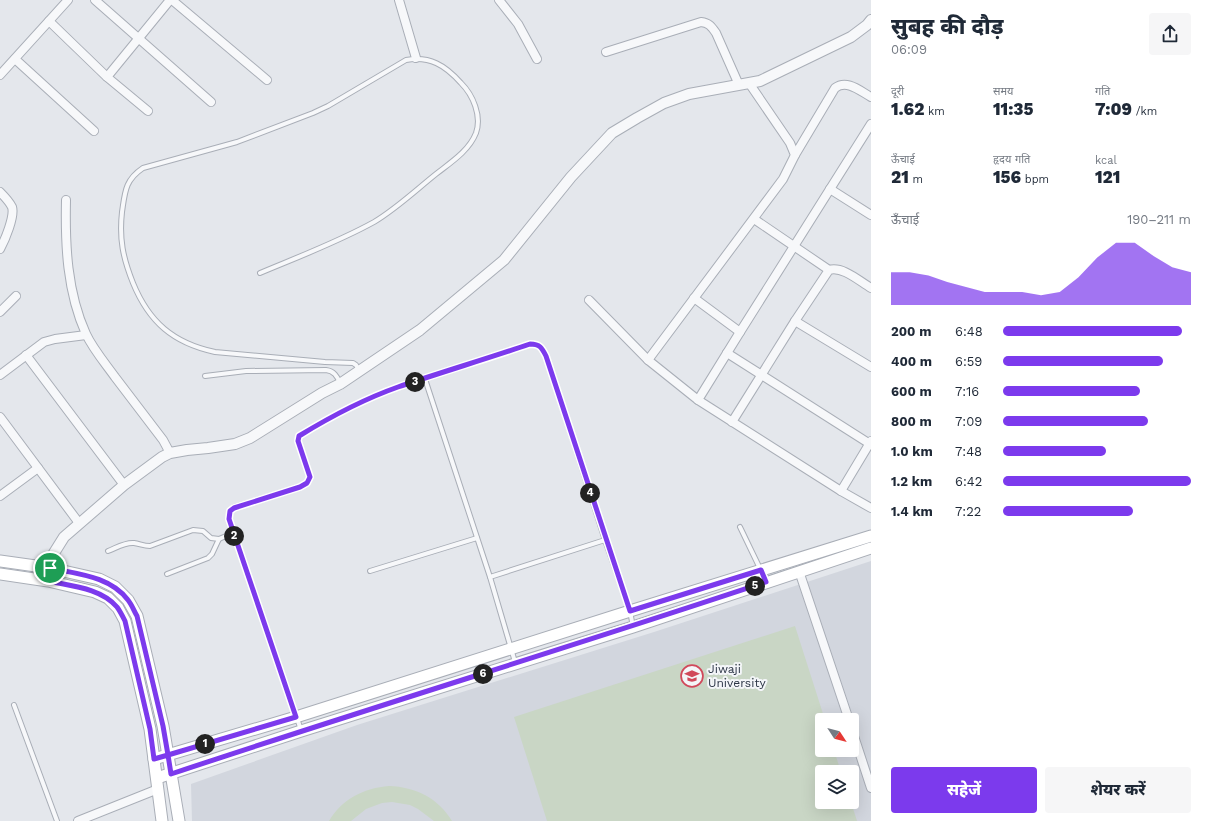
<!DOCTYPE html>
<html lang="hi">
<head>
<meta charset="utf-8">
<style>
  body { margin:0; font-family:"Work Sans","Noto Sans Devanagari",sans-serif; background:#f6f6f7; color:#1f2937; height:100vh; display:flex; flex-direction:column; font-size:15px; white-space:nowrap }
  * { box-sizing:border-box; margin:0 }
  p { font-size:13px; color:#747a83 }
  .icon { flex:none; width:22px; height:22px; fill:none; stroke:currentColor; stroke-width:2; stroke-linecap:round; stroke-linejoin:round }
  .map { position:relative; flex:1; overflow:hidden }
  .drawer { display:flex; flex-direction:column; background:#fff; width:340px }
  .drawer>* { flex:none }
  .needle { width:26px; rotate:126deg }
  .fabs { position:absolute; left:815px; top:713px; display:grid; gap:8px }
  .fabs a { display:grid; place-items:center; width:44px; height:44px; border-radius:4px; background:#fff; box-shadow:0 4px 16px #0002; font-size:20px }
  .pin { position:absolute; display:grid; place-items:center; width:34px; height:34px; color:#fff; margin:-17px; border:2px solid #fff; border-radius:50%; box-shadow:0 1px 4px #0007 }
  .km { position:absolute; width:20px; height:20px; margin:-10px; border-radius:50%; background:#222; color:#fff; font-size:11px; line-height:20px; text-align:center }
  .round { display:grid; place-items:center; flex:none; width:42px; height:42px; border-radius:4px; background:#f6f6f7 }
  .head { display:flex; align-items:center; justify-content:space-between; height:68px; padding:0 20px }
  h1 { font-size:22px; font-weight:800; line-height:30px }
  .figures { display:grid; grid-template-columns:repeat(3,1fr); gap:6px; height:68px; padding:4px 20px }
  .figures div { display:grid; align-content:center }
  .figures b { font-size:17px; font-weight:800 }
  .figures small { font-size:11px; font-weight:400 }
  .figures p { font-size:11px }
  .chart { height:112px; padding:8px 20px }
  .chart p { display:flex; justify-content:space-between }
  .chart svg { width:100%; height:72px; margin-top:4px; fill:#7c3aed; opacity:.7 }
  .action { display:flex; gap:8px; margin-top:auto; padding:8px 20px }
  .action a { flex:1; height:46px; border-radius:4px; background:#7c3aed; color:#fff; font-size:16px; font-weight:800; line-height:46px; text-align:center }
  .action a+a { background:#f6f6f7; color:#1f2937 }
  ul { padding:0 20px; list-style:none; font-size:13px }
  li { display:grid; grid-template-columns:64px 48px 1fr; align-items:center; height:30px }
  li i { height:10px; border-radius:5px; background:#7c3aed }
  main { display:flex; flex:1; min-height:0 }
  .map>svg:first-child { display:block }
</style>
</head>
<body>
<main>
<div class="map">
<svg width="871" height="821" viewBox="0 0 871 821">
  <rect width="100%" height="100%" fill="#e4e7ec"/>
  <path fill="#d2d6de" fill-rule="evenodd" d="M871,561V821H192L191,784L357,725L654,632ZM822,720H852V750H822ZM822,772H852V802H822Z"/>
  <g fill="#c9d6c5">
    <polygon points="795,626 825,720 822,720 822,750 834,750 841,772 822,772 822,802 851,802 857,821 547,821 514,717"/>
    <path d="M389,786C416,787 438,798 452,821H434L418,809L410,805L392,802L382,803L366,809L351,821H329C342,799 364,788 389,786Z"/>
  </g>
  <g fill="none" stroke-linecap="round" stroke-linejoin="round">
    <g stroke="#a9aeb7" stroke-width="6">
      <g id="service">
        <path d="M260,273C298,257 338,242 374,222C396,209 416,190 436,174C450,163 469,151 476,133C482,116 473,95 461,83C445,65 430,56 406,60L328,106L313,113L237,142L143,168C125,180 125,192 122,212C119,239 123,258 133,283C149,322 173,343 215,352L325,362L353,363L356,365L359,370"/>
        <path d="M205,376L246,371L326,370C334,371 337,376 340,383"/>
        <polyline points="425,379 490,577 515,662"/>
        <polyline points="740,527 766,581"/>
        <path d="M108,551C116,548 125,542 134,543C140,544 144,546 150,546L193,530L203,531L211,538L219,539L233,533"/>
        <polyline points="370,571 477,538"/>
        <polyline points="167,574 208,558 212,554 219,539"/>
        <polyline points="490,577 605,540"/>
        <polyline points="14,705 57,821"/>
        <path d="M301,730L229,519L230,511L234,507L300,487L307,483L310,477L298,441L299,436L317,425L362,402L398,387L530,344C540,344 542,348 546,356L605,540L630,611L633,627"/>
      </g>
    </g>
    <g stroke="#a9aeb7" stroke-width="10">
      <g id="minor">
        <polyline points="95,0 211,102"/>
        <polyline points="172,0 267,80"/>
        <polyline points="399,0 416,58"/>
        <polyline points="499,0 518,24 537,59"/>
        <polyline points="49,21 107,77 148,111"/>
        <path d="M606,52L701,22C709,23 711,26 716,33L739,85"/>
        <polyline points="15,59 94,131"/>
        <polyline points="0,75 68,0"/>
        <polyline points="107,77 170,0"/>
        <polyline points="871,124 740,332 698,400 841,491 871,508"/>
        <path d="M795,155L835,88C847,79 860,91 871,97"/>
        <polyline points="830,189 871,215"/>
        <path d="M0,192C4,196 9,201 12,207C15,216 5,240 0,249"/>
        <path d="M66,200C65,245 67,292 86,334C93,349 105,363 115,377C131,398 147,419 163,440L170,453"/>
        <polyline points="754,219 829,270"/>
        <polyline points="694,298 740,332"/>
        <polyline points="589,300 648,360 698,400"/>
        <polyline points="0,312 16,296"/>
        <polyline points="795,321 871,367"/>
        <polyline points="727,353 870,444"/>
        <polyline points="26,355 124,485"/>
        <polyline points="648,360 783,179 795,155 790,143 749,83"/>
        <polyline points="0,375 44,342 55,339 86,335"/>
        <polyline points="0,417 79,523"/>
        <path d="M732,422L795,321L829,270C843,266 859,281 871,288"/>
        <polyline points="841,491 871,441"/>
        <polyline points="0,496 38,468"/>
        <polyline points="799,571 849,720"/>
        <polyline points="852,730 871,788"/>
        <polyline points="78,821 158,789"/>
      </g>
    </g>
    <g stroke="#a9aeb7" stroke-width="12">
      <polyline id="tertiary" points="48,581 54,553 64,537 124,485 162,457 170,453 187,450 208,448 235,444 250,438 322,393 340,384 420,330 504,260 571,177 612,133 637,118 664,103 689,94 760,81 851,37 867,25 871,20"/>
    </g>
    <g stroke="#a9aeb7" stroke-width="13">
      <g id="secondary">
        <polyline points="0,561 50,568 99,579 115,587 128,600 137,616 163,726 179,821"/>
        <polyline points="0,574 48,581 95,592 108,598 118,608 125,621 150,729 162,821"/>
        <polyline points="154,759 296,717 630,611 871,536"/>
        <polyline points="157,778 298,732 633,627 871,548"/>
      </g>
    </g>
    <use href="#service" stroke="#f7f8fa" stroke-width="4"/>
    <use href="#minor" stroke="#f7f8fa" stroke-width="8"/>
    <use href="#tertiary" stroke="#f7f8fa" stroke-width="10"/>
    <use href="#secondary" stroke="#fff" stroke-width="11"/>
  </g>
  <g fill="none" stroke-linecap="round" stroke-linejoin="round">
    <g stroke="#fff" stroke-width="8">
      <path id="route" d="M50,568C77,574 110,576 128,600C132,605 134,611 137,616L163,726L168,755L296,717L229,519L230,511L234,508L300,487L307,483L310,477L298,441L299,436C330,417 364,399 398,387C442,372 486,359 530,344C540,344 542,348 546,356L630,611L761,570L766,582C568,648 369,708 171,774L168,755L154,759L150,729L125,621C123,617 120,611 117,607C101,588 71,586 48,581L50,568"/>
    </g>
    <use href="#route" stroke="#7c3aed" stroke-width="5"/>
  </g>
  <defs>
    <g id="university-ring" transform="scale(1.15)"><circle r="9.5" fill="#f4f6f9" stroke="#d1495b" stroke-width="1.5"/><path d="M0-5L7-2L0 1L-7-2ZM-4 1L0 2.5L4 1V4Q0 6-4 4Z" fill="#d1495b"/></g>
  </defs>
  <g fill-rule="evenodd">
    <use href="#university-ring" x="692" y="676"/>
  </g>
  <g text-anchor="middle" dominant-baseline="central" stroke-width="4" stroke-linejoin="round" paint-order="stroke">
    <g font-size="12" fill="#2b3445" stroke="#f4f6f9" text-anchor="start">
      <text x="708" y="669">Jiwaji<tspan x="708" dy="14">University</tspan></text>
    </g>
  </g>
</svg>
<div class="fabs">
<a><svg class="needle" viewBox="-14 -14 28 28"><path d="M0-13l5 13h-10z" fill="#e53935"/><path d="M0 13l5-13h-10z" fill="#747a83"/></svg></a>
<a><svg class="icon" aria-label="layers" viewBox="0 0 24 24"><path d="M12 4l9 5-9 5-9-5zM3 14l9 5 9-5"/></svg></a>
</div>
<div class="pin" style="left:50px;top:568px;background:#1e9e55"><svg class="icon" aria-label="arrive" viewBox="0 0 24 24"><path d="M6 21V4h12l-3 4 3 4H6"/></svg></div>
<b class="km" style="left:205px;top:744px">1</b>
<b class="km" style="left:234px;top:536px">2</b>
<b class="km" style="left:415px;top:382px">3</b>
<b class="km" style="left:590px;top:493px">4</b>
<b class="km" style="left:755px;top:586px">5</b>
<b class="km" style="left:483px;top:674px">6</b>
</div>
<section class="drawer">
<div class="head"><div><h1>सुबह की दौड़</h1><p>06:09</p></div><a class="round"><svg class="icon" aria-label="share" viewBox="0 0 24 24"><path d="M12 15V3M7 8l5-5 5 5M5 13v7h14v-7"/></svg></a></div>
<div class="figures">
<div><p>दूरी</p><b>1.62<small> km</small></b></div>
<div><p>समय</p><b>11:35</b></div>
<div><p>गति</p><b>7:09<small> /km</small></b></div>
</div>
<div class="figures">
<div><p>ऊँचाई</p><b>21<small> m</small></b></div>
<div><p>हृदय गति</p><b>156<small> bpm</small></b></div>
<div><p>kcal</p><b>121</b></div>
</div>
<div class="chart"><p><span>ऊँचाई</span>190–211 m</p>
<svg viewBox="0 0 160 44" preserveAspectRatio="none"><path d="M0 44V24L10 24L20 26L30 30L40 33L50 36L60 36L70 36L80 38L90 36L100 27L110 15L120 6L130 6L140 14L150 21L160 24V44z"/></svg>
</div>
<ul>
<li><b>200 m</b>6:48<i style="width:95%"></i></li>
<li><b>400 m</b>6:59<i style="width:85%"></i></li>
<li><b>600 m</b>7:16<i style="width:73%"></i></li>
<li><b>800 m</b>7:09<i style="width:77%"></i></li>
<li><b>1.0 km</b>7:48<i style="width:55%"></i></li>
<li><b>1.2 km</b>6:42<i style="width:100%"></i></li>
<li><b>1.4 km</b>7:22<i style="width:69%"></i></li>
</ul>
<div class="action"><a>सहेजें</a><a>शेयर करें</a></div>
</section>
</main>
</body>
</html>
